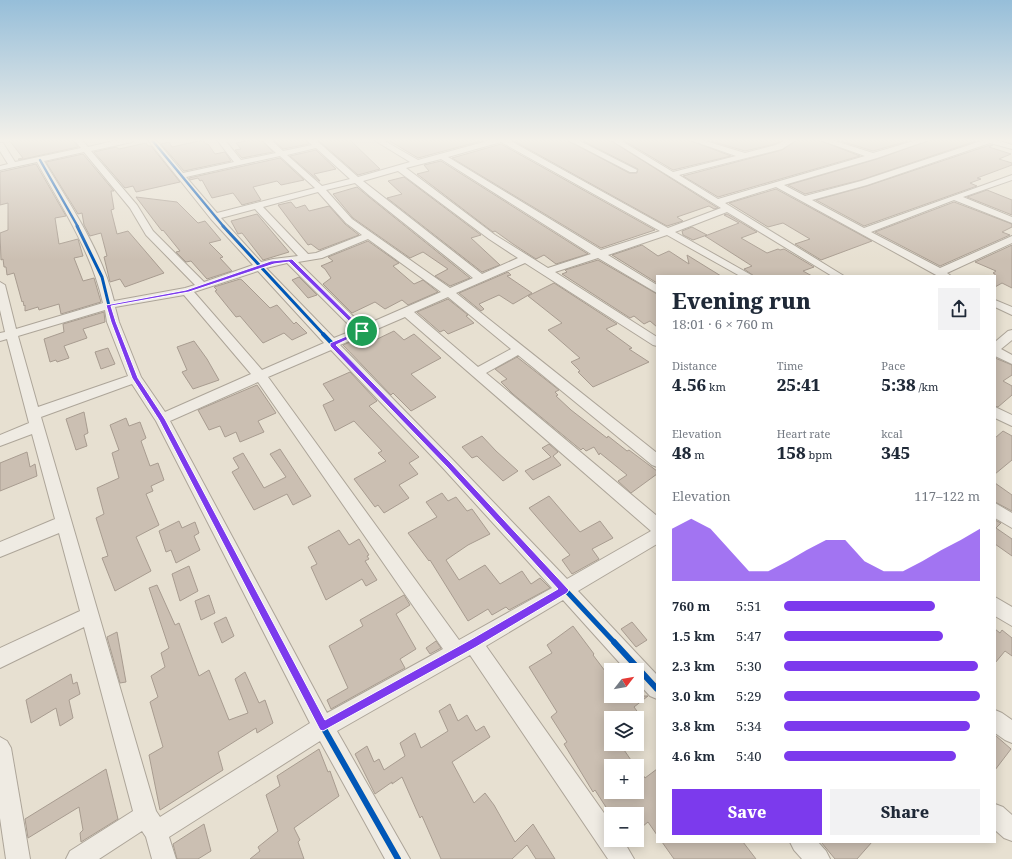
<!DOCTYPE html>
<html lang="en">
<head>
<meta charset="utf-8">
<style>
  body { margin:0; font-family:"Noto Serif",serif; background:#f2f2f3; color:#1f2937; height:100vh; display:flex; flex-direction:column; font-size:15px; white-space:nowrap }
  * { box-sizing:border-box; margin:0 }
  p { font-size:13px; color:#747a83 }
  .icon { flex:none; width:22px; height:22px; fill:none; stroke:currentColor; stroke-width:2; stroke-linecap:round; stroke-linejoin:round }
  .map { position:relative; flex:1; overflow:hidden }
  .drawer { position:absolute; left:656px; top:275px; width:340px; height:568px; display:flex; flex-direction:column; background:#fff; border-radius:0px; box-shadow:0 2px 10px #0003 }
  .drawer>* { flex:none }
  .needle { width:26px; rotate:59deg }
  .buttons { position:absolute; left:604px; top:663px; display:grid; gap:8px }
  .buttons a { display:grid; place-items:center; width:40px; height:40px; border-radius:0px; background:#fff; box-shadow:0 2px 10px #0003; font-size:20px }
  .pin { position:absolute; display:grid; place-items:center; width:34px; height:34px; color:#fff; margin:-17px; border:2px solid #fff; border-radius:50%; box-shadow:0 1px 4px #0007 }
  .round { display:grid; place-items:center; flex:none; width:42px; height:42px; border-radius:0px; background:#f2f2f3 }
  .summary { display:flex; align-items:center; justify-content:space-between; height:68px; padding:0 16px }
  h1 { font-size:22px; font-weight:800; line-height:30px }
  .stats { display:grid; grid-template-columns:repeat(3,1fr); gap:6px; height:68px; padding:4px 16px }
  .stats div { display:grid; align-content:center }
  .stats b { font-size:17px; font-weight:800 }
  .stats small { font-size:11px; font-weight:400 }
  .stats p { font-size:11px }
  .chart { height:112px; padding:8px 16px }
  .chart p { display:flex; justify-content:space-between }
  .chart svg { width:100%; height:72px; margin-top:4px; fill:#7c3aed; opacity:.7 }
  .button { display:flex; gap:8px; margin-top:auto; padding:8px 16px }
  .button a { flex:1; height:46px; border-radius:0px; background:#7c3aed; color:#fff; font-size:16px; font-weight:800; line-height:46px; text-align:center }
  .button a+a { background:#f2f2f3; color:#1f2937 }
  ul { padding:0 16px; list-style:none; font-size:13px }
  li { display:grid; grid-template-columns:64px 48px 1fr; align-items:center; height:30px }
  li i { height:10px; border-radius:5px; background:#7c3aed }
  .map>svg:first-child { display:block }
</style>
</head>
<body>
<div class="map">
<svg width="1012" height="859" viewBox="0 0 1012 859">
  <rect width="100%" height="100%" fill="#e7e0d1"/>
  <g fill="#cbbfb2" stroke="#a89c90">
    <polygon points="9,140 73,140 78,147 19,160 18,159 23,158"/>
    <polygon points="203,140 206,144 208,144 215,154 225,152 231,161 184,171 161,144 169,142 172,147"/>
    <polygon points="250,140 261,140 273,152 242,158 235,150 241,149 236,143"/>
    <polygon points="273,140 306,140 309,144 283,149"/>
    <polygon points="318,140 350,140 380,169 358,175"/>
    <polygon points="388,140 485,140 418,158"/>
    <polygon points="512,140 567,140 629,173 637,173 638,169 581,140 610,140 718,208 714,209 709,206 677,217 683,221 667,226"/>
    <polygon points="623,140 689,140 731,156 673,170"/>
    <polygon points="707,140 783,140 775,144 745,151"/>
    <polygon points="797,140 819,140 860,156 718,197 683,176 782,150"/>
    <polygon points="837,140 912,140 873,151"/>
    <polygon points="930,140 979,140 861,180 805,194 788,185 877,159"/>
    <polygon points="146,143 148,146 151,146 180,182 136,192 133,186 125,188 94,152 116,147 119,149"/>
    <polygon points="501,144 655,230 601,248 452,158"/>
    <polygon points="990,145 993,145 989,147 1011,154 999,159 1012,163 1012,165 977,178 981,179 970,183 977,186 864,226 816,200 867,186"/>
    <polygon points="316,150 336,169 314,174 320,181 319,181 290,156"/>
    <polygon points="83,154 114,191 111,191 114,209 111,210 117,234 128,231 164,273 125,287 120,279 110,282 104,257 107,256 101,233 90,236 84,225 82,213 78,214 46,162"/>
    <polygon points="280,158 304,180 281,185 277,181 253,187 261,200 242,205 233,193 212,198 202,180 200,181 198,178 190,180 189,178"/>
    <polygon points="441,161 588,254 556,264 544,255 536,259 513,244 495,231 493,232 417,174 429,171 424,165"/>
    <polygon points="36,164 66,216 55,218 59,244 78,239 83,256 74,258 83,281 94,278 101,302 61,314 59,304 39,310 38,307 25,311 25,305 24,306 23,301 22,302 14,273 7,275 6,267 4,267 3,259 1,260 0,233 8,230 8,203 0,205 0,172"/>
    <polygon points="404,177 481,235 471,238 500,265 482,272 387,198 402,194 388,181"/>
    <polygon points="357,187 369,197 470,278 450,286 435,276 448,269 423,252 410,258 353,218 333,194"/>
    <polygon points="776,189 872,241 821,260 795,244 810,239 783,223 768,227 729,203"/>
    <polygon points="987,190 1012,200 1012,215 967,197"/>
    <polygon points="136,197 177,202 198,223 205,221 221,240 209,243 223,257 220,258 232,271 207,279 191,261 186,262 176,252 180,251 163,230 162,231"/>
    <polygon points="291,202 296,208 305,205 309,211 329,206 345,224 359,235 319,250 311,244 308,245 278,205"/>
    <polygon points="954,202 1012,224 1012,227 1002,232 1010,235 940,266 875,232"/>
    <polygon points="257,214 289,252 263,260 242,233 238,234 231,221"/>
    <polygon points="727,214 757,232 741,238 767,253 778,249 780,250 784,249 814,267 803,271 812,276 754,276 744,269 752,266 705,236 739,223 724,215"/>
    <polygon points="692,227 707,235 693,240 683,235 682,231"/>
    <polygon points="368,241 399,263 393,266 414,284 423,280 438,292 408,305 402,300 385,309 375,302 352,313 323,284 331,278 325,269 321,266 333,261 328,257"/>
    <polygon points="642,245 658,256 669,251 689,264 687,255 721,276 657,276 657,283 612,255"/>
    <polygon points="1012,245 1012,288 1002,283 995,287 995,274 993,273 996,271 975,262"/>
    <polygon points="598,260 657,294 657,327 650,321 644,324 634,316 630,318 562,274 567,272 565,270"/>
    <polygon points="508,272 511,275 507,276 532,293 513,304 499,295 479,304 484,309 481,311 459,293"/>
    <polygon points="299,277 317,295 308,298 292,280"/>
    <polygon points="240,279 242,280 270,308 277,305 294,324 296,322 307,333 292,340 284,333 263,343 240,316 236,317 215,291 217,290 214,287"/>
    <polygon points="554,283 617,324 606,329 632,348 629,349 649,362 593,387 578,372 580,371 571,362 580,358 548,330 562,323 528,296"/>
    <polygon points="448,299 468,315 466,316 474,323 448,334 444,330 440,332 417,312"/>
    <polygon points="104,312 105,322 83,329 87,338 64,346 69,358 57,362 56,360 50,362 44,339 64,332 63,324"/>
    <polygon points="394,331 404,340 414,334 441,358 411,374 436,397 411,411 393,393 391,395 343,345 362,337 365,341 369,339 371,342"/>
    <polygon points="194,341 207,359 219,380 193,389 182,372 187,370 177,347"/>
    <polygon points="108,348 115,364 101,369 95,352"/>
    <polygon points="517,357 559,390 555,392 558,395 556,396 571,410 607,438 608,436 627,451 629,450 657,471 657,474 631,493 618,481 627,475 600,453 599,455 594,447 586,451 583,448 581,450 513,394 501,382 507,379 495,369"/>
    <polygon points="995,358 1012,365 1012,375 1003,381 1012,386 1012,395 998,407 995,406"/>
    <polygon points="350,372 377,401 369,406 419,457 409,463 418,474 399,485 409,498 384,513 378,505 375,507 354,479 386,461 378,453 382,451 354,421 335,431 323,405 334,400 323,384"/>
    <polygon points="257,385 276,413 258,421 264,432 240,442 236,432 225,437 220,426 209,430 198,410"/>
    <polygon points="84,412 88,433 84,435 87,446 76,450 66,419"/>
    <polygon points="126,418 129,426 140,422 146,438 141,441 150,466 158,463 164,480 151,486 153,491 146,494 159,525 136,537 151,571 115,591 102,558 108,556 96,518 104,514 97,488 119,478 112,453 119,450 110,425"/>
    <polygon points="1003,431 1012,436 1012,460 995,474 995,438"/>
    <polygon points="482,436 496,451 518,471 503,481 477,456 472,458 462,447"/>
    <polygon points="549,444 558,452 553,456 561,465 533,480 525,471 551,457 542,448"/>
    <polygon points="280,449 311,496 293,505 287,494 254,510 232,472 239,468 233,458 243,453 264,488 286,477 270,454"/>
    <polygon points="27,452 30,467 35,464 37,476 0,491 0,463"/>
    <polygon points="995,483 1012,495 1012,511 995,502"/>
    <polygon points="442,493 448,501 456,497 467,511 472,509 490,534 468,545 446,560 459,580 485,565 500,584 522,571 531,584 540,578 550,588 509,610 506,607 492,615 488,609 468,621 430,560 429,561 408,533 437,517 426,502"/>
    <polygon points="549,496 580,532 600,521 613,538 592,549 599,559 572,574 562,560 570,555 529,508"/>
    <polygon points="995,520 1001,523 996,528 1012,539 1012,556 995,544"/>
    <polygon points="179,521 182,528 195,522 199,533 194,536 200,550 176,563 171,550 166,552 159,531"/>
    <polygon points="339,530 349,545 359,539 369,555 367,556 369,559 365,561 377,580 366,586 362,579 326,600 311,567 317,564 308,547"/>
    <polygon points="189,566 198,591 180,601 172,574"/>
    <polygon points="157,585 175,625 179,623 199,676 209,670 229,720 248,713 235,679 245,672 259,703 265,700 273,723 257,733 256,728 218,752 223,770 160,810 149,755 163,747 150,702 158,697 151,676 165,667 161,653 169,648 149,588"/>
    <polygon points="209,595 215,613 201,620 195,601"/>
    <polygon points="404,595 410,605 396,614 416,649 400,659 405,668 331,709 327,700 348,688 329,646 363,626 360,620"/>
    <polygon points="226,617 234,636 222,643 214,623"/>
    <polygon points="632,622 647,640 636,647 621,629"/>
    <polygon points="573,626 594,654 593,655 611,679 611,696 648,696 634,707 642,718 611,718 611,744 620,744 635,766 611,766 611,792 637,792 637,766 645,778 657,769 657,835 648,822 637,831 637,814 611,815 595,790 593,792 564,744 567,742 551,717 557,712 529,667 552,653 547,645"/>
    <polygon points="995,629 1000,633 1002,630 1012,638 1012,656 1005,651 995,663"/>
    <polygon points="117,632 126,682 120,683 107,637"/>
    <polygon points="436,641 441,648 430,654 426,648"/>
    <polygon points="71,674 73,684 77,682 80,694 69,700 73,718 60,726 56,708 31,723 26,700"/>
    <polygon points="450,704 458,721 467,715 476,731 484,726 490,737 452,762 474,803 485,793 494,805 515,842 533,824 555,859 536,859 527,845 512,859 441,859 422,816 420,818 402,777 392,784 392,782 375,794 355,754 367,746 374,762 379,759 384,770 405,756 400,743 415,733 421,748 448,731 439,711"/>
    <polygon points="995,735 1011,749 995,770"/>
    <polygon points="319,749 328,772 330,771 339,796 294,828 300,840 298,842 304,859 250,859 260,851 258,847 278,831 266,795 280,786 277,776"/>
    <polygon points="106,769 118,819 81,842 80,833 83,830 79,807 28,838 25,819"/>
    <polygon points="204,824 211,851 198,859 177,859 173,844"/>
    <polygon points="662,842 743,842 756,859 674,859"/>
    <polygon points="821,842 872,842 857,859 835,859"/>
  </g>
  <g fill="none" stroke-linecap="round" stroke-linejoin="round">
    <g stroke="#ada599" stroke-width="2">
      <g id="street">
        <path d="M74,140H82L88,147L118,140H133L132,142L91,151L137,205L153,231L204,282L253,265L211,219L148,140H156L183,173L234,162L217,140H225L241,160L276,153L262,140H271L283,151L312,145L307,140H316L358,177L410,162L374,140H383L418,160L491,140H509L668,228L721,208L611,140H620L673,172L736,156L690,140H702L745,153L776,145L786,140H796L782,149L679,175L718,199L865,156L820,140H832L873,153L917,140H929L877,158L784,185L805,196L861,181L984,140H997L1012,145V149L990,143L867,185L812,200L864,228L1012,175V180L963,197L1012,217V223L954,200L871,232L940,268L1012,236V243L947,273L951,276H938L776,187L725,203L844,276H832L727,212L675,232L753,276H740L667,235L608,255L657,285V293L598,258L555,272L657,337V346L653,345L525,263L456,293L657,453V467L652,465L518,355L486,373L657,516V544L578,591L657,675V699L650,696L637,682V670H626L563,600L486,646L611,823V840H623L634,859H608L470,655L337,731L410,859H385L320,741L169,837L176,859H152L146,837L142,831L99,859H66L70,851L133,811L84,627L0,668V648L80,611L59,533L0,557V542L55,519L32,434L0,446V435L29,423L7,339L0,341V333L5,332L0,310V282L5,285L16,329L103,303C92,253 62,207 37,162L0,170V166L8,164L0,151V143H3L15,162L81,148ZM501,142L660,231L601,250L448,157ZM316,148L350,179L322,186L287,155ZM84,152L130,208L146,235L195,285L185,288L114,301C102,251 70,205 44,161ZM280,156L315,188L217,213L186,177ZM441,159L591,254L548,268L495,235L406,168ZM398,171L489,239L518,258L482,274L363,181ZM355,183L370,196L473,278L450,288L352,219L326,190ZM318,192L346,223L362,235L316,253L308,254L263,207ZM255,209L298,256L273,259L261,262L221,218ZM368,239L441,292L363,326L298,262L322,258ZM287,263L354,330L334,338L266,268ZM258,271L324,343L262,370L194,292ZM184,295L251,374L165,412L141,377L119,322L115,307ZM448,297L511,349L478,367L414,312ZM105,310L107,322L128,376L38,407L18,336ZM405,317L651,531L567,579L453,460L340,345ZM331,350L443,468L552,588L459,640L268,377ZM258,382L443,649L327,713L170,421ZM132,384L156,421L310,723L160,817L156,811L41,417Z"/>
        <polygon points="568,140 578,140 637,170 636,172 630,172"/>
        <polygon points="995,300 1012,307 1012,315 995,307"/>
        <polygon points="1012,330 1012,340 1001,349 1012,355 1012,364 995,356 995,342 1008,331"/>
        <polygon points="995,407 1012,415 1012,426 995,418"/>
        <polygon points="995,503 1012,513 1012,528 995,518"/>
        <polygon points="995,597 1012,607 1012,626 995,616"/>
        <polygon points="995,710 1002,713 1012,720 1012,743 1005,740 995,733"/>
        <polygon points="0,737 7,741 11,748 30,859 6,859 0,818"/>
        <polygon points="995,804 1003,807 1012,815 1012,841 1004,838 995,830"/>
        <polygon points="790,842 818,842 826,851 830,859 802,859 794,850"/>
      </g>
    </g>
    <use href="#street" fill="#efebe3" fill-rule="evenodd"/>
    <g stroke="#f7eed8" stroke-width="4">
      <g id="cycleway-far4">
        <polyline points="152,140 224,227"/>
        <polyline points="40,160 78,227"/>
      </g>
    </g>
    <g stroke="#f7eed8" stroke-width="5">
      <g id="cycleway-far3">
        <polyline points="77,226 102,277 113,322 118,335"/>
        <polyline points="223,226 324,335"/>
      </g>
    </g>
    <g stroke="#f7eed8" stroke-width="6">
      <g id="cycleway-far2">
        <polyline points="118,334 135,378 162,419 190,472"/>
        <polyline points="323,334 455,472"/>
      </g>
    </g>
    <g stroke="#f7eed8" stroke-width="8">
      <g id="cycleway-far1">
        <polyline points="189,471 279,643"/>
        <polyline points="454,471 615,643"/>
      </g>
    </g>
    <g stroke="#f7eed8" stroke-width="8">
      <g id="cycleway">
        <polyline points="279,642 323,727 398,859"/>
        <polyline points="614,642 657,689"/>
      </g>
    </g>
    <use href="#cycleway-far4" stroke="#0057b8" stroke-width="2.5"/>
    <use href="#cycleway-far3" stroke="#0057b8" stroke-width="3"/>
    <use href="#cycleway-far2" stroke="#0057b8" stroke-width="4"/>
    <use href="#cycleway-far1" stroke="#0057b8" stroke-width="5"/>
    <use href="#cycleway" stroke="#0057b8" stroke-width="6"/>
  </g>
  <linearGradient id="sky" x2="0" y2="1"><stop stop-color="#96bed9"/><stop offset="0.54" stop-color="#f4f1ea"/><stop offset="1" stop-color="#f4f1ea" stop-opacity="0"/></linearGradient>
  <rect width="1012" height="260" fill="url(#sky)"/>
  <path fill="#7c3aed" stroke="#fff" fill-rule="evenodd" d="M292,259L365,331L336,345L451,463L569,590L567,593L476,647L323,731L320,730L159,420L132,378L111,322L106,305L186,290L271,261ZM289,262L359,331L330,343V346L447,467L558,589L470,640L325,720L165,419L138,378L116,322L111,306L189,292L274,264Z"/>
</svg>
<div class="buttons">
<a><svg class="needle" viewBox="-14 -14 28 28"><path d="M0-13l5 13h-10z" fill="#e53935"/><path d="M0 13l5-13h-10z" fill="#747a83"/></svg></a>
<a><svg class="icon" aria-label="layers" viewBox="0 0 24 24"><path d="M12 4l9 5-9 5-9-5zM3 14l9 5 9-5"/></svg></a>
<a>+</a>
<a>−</a>
</div>
<div class="pin" style="left:362px;top:331px;background:#1e9e55"><svg class="icon" aria-label="arrive" viewBox="0 0 24 24"><path d="M6 21V4h12l-3 4 3 4H6"/></svg></div>
<section class="drawer">
<div class="summary"><div><h1>Evening run</h1><p>18:01 · 6 × 760 m</p></div><a class="round"><svg class="icon" aria-label="share" viewBox="0 0 24 24"><path d="M12 15V3M7 8l5-5 5 5M5 13v7h14v-7"/></svg></a></div>
<div class="stats">
<div><p>Distance</p><b>4.56<small> km</small></b></div>
<div><p>Time</p><b>25:41</b></div>
<div><p>Pace</p><b>5:38<small> /km</small></b></div>
</div>
<div class="stats">
<div><p>Elevation</p><b>48<small> m</small></b></div>
<div><p>Heart rate</p><b>158<small> bpm</small></b></div>
<div><p>kcal</p><b>345</b></div>
</div>
<div class="chart"><p><span>Elevation</span>117–122 m</p>
<svg viewBox="0 0 160 44" preserveAspectRatio="none"><path d="M0 44V12L10 6L20 12L30 25L40 38L50 38L60 32L70 25L80 19L90 19L100 32L110 38L120 38L130 32L140 25L150 19L160 12V44z"/></svg>
</div>
<ul>
<li><b>760 m</b>5:51<i style="width:77%"></i></li>
<li><b>1.5 km</b>5:47<i style="width:81%"></i></li>
<li><b>2.3 km</b>5:30<i style="width:99%"></i></li>
<li><b>3.0 km</b>5:29<i style="width:100%"></i></li>
<li><b>3.8 km</b>5:34<i style="width:95%"></i></li>
<li><b>4.6 km</b>5:40<i style="width:88%"></i></li>
</ul>
<div class="button"><a>Save</a><a>Share</a></div>
</section>
</div>
</body>
</html>
